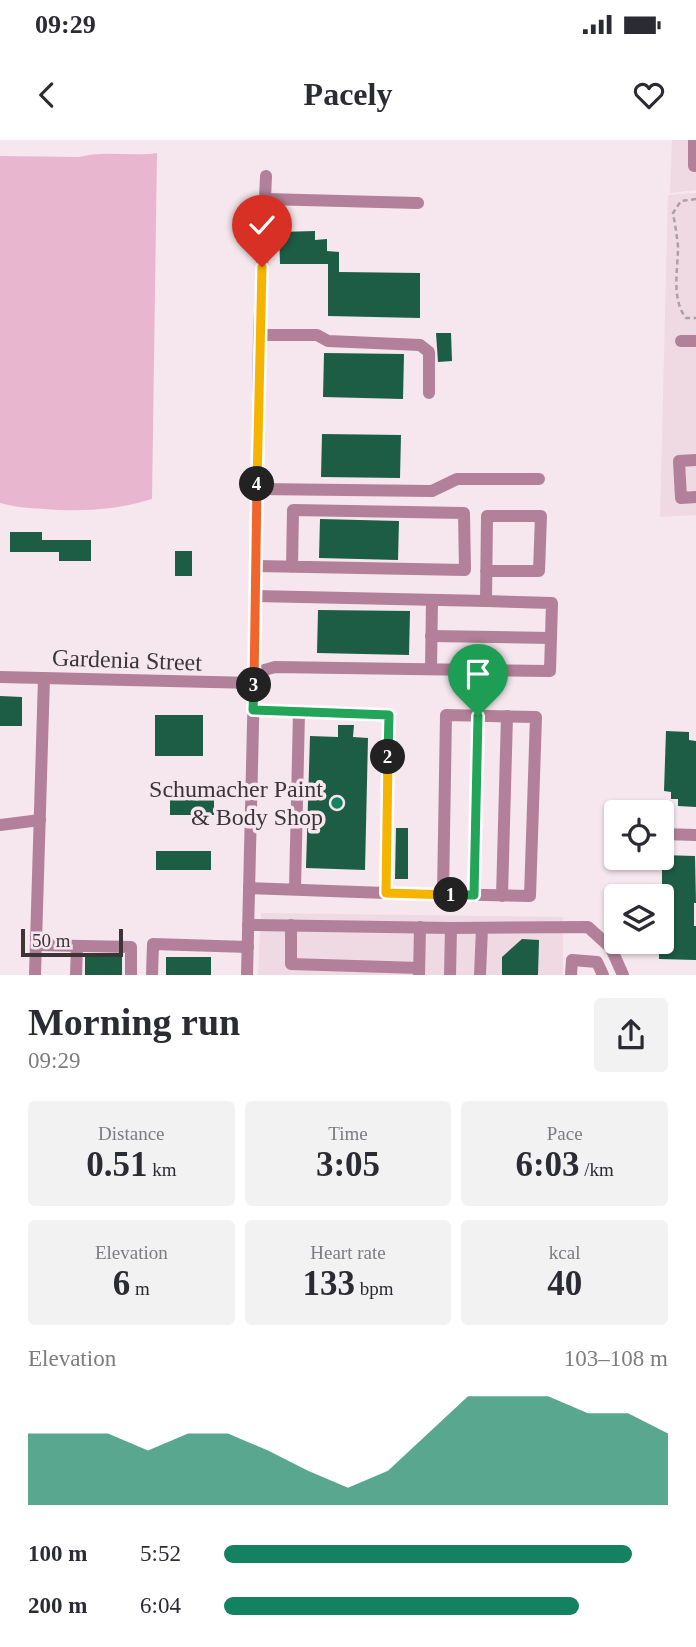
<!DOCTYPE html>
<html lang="en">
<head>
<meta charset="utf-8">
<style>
  body { margin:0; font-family:Georgia,serif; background:#f2f2f3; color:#2b2b33; height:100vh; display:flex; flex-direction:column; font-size:26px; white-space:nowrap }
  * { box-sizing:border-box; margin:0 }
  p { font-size:23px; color:#7c7c81 }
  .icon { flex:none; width:38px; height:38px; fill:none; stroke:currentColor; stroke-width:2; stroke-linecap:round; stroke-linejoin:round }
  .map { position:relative; height:835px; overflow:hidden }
  .panel { display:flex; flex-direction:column; background:#fff; flex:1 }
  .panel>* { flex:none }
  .tools { position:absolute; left:604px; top:660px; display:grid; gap:14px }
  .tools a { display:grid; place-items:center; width:70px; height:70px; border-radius:7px; background:#fff; box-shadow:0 2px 5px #0004; font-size:35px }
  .scale { position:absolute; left:21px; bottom:18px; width:102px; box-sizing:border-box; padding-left:7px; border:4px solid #3b3538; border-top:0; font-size:19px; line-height:24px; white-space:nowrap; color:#3b3538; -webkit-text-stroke:5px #f5e7ed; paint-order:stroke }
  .pin { position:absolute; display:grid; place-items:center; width:60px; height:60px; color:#fff; margin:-72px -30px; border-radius:50% 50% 50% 0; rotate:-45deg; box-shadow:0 0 7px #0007 }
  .pin .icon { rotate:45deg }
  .km { position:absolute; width:35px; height:35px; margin:-18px; border-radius:50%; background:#222; color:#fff; font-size:19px; line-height:35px; text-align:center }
  .round { display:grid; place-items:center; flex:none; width:74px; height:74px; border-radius:7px; background:#f2f2f3 }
  .overview { display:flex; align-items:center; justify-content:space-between; height:119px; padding:0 28px }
  h1 { font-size:38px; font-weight:700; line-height:52px }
  .figures { display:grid; grid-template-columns:repeat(3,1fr); gap:10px; height:119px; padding:7px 28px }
  .figures div { display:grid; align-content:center; border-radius:7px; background:#f2f2f3; text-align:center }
  .figures b { font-size:35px; font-weight:700 }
  .figures small { font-size:19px; font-weight:400 }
  .figures p { font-size:19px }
  .chart { height:196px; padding:14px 28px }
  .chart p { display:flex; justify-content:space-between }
  .chart svg { width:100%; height:126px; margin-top:7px; fill:#148260; opacity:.7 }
  ul { padding:0 28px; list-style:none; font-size:23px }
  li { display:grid; grid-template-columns:112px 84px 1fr; align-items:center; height:52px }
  li i { height:18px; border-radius:9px; background:#148260 }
  .status { display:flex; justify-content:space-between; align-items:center; height:49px; padding:0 35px; background:#fff; direction:ltr }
  .status svg { height:19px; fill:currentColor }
  header { display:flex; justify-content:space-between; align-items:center; height:91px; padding:0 28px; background:#fff; font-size:32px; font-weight:700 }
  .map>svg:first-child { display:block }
</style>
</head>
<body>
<div class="status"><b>09:29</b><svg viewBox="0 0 49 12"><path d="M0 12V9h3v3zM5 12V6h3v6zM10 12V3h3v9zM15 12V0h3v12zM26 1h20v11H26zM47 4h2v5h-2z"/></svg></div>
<header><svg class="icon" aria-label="back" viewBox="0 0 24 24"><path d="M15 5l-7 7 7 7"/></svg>Pacely<svg class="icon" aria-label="heart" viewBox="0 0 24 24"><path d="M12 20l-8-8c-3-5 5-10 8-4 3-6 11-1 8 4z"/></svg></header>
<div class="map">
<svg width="696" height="835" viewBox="0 0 696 835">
  <rect width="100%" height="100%" fill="#f5e7ed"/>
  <g fill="#efd9e3">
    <polygon points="672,0 696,0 696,50 670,53"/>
    <polygon points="696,53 696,375 660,377 668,55"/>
    <polygon points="261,773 563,777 563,835 258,835"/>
  </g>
  <path fill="#e9b6cf" d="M157,13L152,359C116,370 81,372 44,369C29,368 14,367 0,363V16L79,17C104,10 131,17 157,13Z"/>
  <g fill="#1d5c45">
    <polygon points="315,91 315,100 327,99 327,111 339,112 339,132 420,133 420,178 328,176 328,124 280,124 279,92"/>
    <polygon points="436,193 451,193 452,221 438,222"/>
    <polygon points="324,213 404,214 403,259 323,257"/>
    <polygon points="322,294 401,295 400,338 321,337"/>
    <polygon points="320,379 399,381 398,420 319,418"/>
    <polygon points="10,392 42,392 42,400 91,400 91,421 59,421 59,412 10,412"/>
    <rect x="175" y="411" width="17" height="25"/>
    <polygon points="318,470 410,471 409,515 317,513"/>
    <polygon points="0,556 22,557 22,586 0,586"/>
    <rect x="155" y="575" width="48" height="41"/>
    <polygon points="338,585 354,585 353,597 368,598 365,730 306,728 310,596 338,597"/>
    <polygon points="666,591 689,592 689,600 696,601 696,667 678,666 678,659 671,659 671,652 664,651"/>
    <rect x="170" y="644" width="44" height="31"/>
    <polygon points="396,688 408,688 408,739 395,739"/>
    <rect x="156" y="711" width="55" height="19"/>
    <polygon points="662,715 695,716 696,763 694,763 694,786 696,786 696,820 659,819 659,802 662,802"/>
    <polygon points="522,799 539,800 538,835 502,835 502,817"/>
    <polygon points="85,815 122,816 122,835 85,835"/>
    <rect x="166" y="817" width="45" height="18"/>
  </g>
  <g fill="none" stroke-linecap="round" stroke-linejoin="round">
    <path stroke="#aba0a5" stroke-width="2.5" stroke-dasharray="5 3.5" stroke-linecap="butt" d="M696,59L681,61L673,73C675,84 677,95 678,107C678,129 671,159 686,178H696"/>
    <g stroke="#b28199" stroke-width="12">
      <polyline points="694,0 694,26 696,26"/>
      <polyline points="265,59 418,63"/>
      <polyline points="259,195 317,195 328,201 420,205 429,212 429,253"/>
      <polyline points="681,201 696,201"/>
      <polyline points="696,320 679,321 681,358 696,357"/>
      <polyline points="257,349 432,351 457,339 539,339"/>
      <polyline points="256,426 465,430 464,373 293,370 292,427"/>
      <polyline points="255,456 486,461 487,376 541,376 539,431 486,431"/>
      <polyline points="431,496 551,498"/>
      <polyline points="431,529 432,460"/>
      <polyline points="254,533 275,527 550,531 552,463 486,461"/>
      <polyline points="0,537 254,543"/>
      <polyline points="0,685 40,680"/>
      <polyline points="662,694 696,695"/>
      <polyline points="249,748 386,753 389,575 253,570"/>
      <polyline points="295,749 299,572"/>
      <polyline points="386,753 530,756 536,577 446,575 443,754"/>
      <polyline points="474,755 478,576"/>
      <polyline points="502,756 507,576"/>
      <polyline points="248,785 451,788 588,787 611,808 623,835"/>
      <polyline points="291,785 291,824 419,828"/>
      <polyline points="36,805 131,807 131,835"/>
      <polyline points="35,835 44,538"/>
      <polyline points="76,835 77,806"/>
      <polyline points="152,835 153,804 248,807"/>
      <polyline points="247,835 254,543 259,195 266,36"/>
      <polyline points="419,835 420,787"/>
      <polyline points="450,835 451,788"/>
      <polyline points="480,835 482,788"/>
      <polyline points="571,835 572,820 597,822 603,835"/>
    </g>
  </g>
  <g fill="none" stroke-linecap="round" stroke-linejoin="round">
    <g stroke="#fff" stroke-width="14">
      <polyline id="split-1" points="451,755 474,755 478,576"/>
    </g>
    <g stroke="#fff" stroke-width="14">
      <polyline id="split-2" points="388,617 386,753 451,755"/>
    </g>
    <g stroke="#fff" stroke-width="14">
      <polyline id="split-3" points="254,545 253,570 389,575 388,617"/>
    </g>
    <g stroke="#fff" stroke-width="14">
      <polyline id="split-4" points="254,545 257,344"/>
    </g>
    <g stroke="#fff" stroke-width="14">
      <polyline id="split-5" points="257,344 262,127"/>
    </g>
    <use href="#split-1" stroke="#22a559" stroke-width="9"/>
    <use href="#split-2" stroke="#f5b400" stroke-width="9"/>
    <use href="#split-3" stroke="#22a559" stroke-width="9"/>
    <use href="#split-4" stroke="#f0652b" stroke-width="9"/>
    <use href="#split-5" stroke="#f5b400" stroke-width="9"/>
  </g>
  <circle fill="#148260" stroke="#f5e7ed" stroke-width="2.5" cx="337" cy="663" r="7"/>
  <g text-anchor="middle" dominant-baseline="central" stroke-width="7" stroke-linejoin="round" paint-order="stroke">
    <g font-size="24" fill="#3b3538" stroke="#f5e7ed">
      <text transform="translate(127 520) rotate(2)">Gardenia Street</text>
    </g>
    <g font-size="24" fill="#3b3538" stroke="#f5e7ed" text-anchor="end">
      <text x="323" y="649">Schumacher Paint<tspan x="323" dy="28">&amp; Body Shop</tspan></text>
    </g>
  </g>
</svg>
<div class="tools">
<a><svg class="icon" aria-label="locate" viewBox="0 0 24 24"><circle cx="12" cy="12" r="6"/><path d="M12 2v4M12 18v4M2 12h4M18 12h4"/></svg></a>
<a><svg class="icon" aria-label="layers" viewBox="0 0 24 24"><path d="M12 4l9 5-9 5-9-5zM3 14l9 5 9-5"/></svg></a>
</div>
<div class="scale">50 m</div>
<div class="pin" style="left:478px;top:576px;background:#1e9e55"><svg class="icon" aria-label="arrive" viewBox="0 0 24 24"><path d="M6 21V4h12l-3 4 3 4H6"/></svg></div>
<div class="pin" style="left:262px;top:127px;background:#d93025"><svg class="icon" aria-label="check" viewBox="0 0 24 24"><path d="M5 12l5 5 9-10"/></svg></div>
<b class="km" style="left:451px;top:755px">1</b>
<b class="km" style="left:388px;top:617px">2</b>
<b class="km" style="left:254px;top:545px">3</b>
<b class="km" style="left:257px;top:344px">4</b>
</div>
<section class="panel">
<div class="overview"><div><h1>Morning run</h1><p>09:29</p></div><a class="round"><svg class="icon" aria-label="share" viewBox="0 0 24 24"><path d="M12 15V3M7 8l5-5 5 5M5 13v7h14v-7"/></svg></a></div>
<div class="figures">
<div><p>Distance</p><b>0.51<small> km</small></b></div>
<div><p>Time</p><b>3:05</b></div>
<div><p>Pace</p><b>6:03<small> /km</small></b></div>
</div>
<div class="figures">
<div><p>Elevation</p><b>6<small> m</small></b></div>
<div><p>Heart rate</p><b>133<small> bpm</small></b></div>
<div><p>kcal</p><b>40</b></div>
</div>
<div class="chart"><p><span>Elevation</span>103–108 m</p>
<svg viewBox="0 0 160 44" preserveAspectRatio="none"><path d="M0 44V19L10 19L20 19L30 25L40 19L50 19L60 25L70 32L80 38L90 32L100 19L110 6L120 6L130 6L140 12L150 12L160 19V44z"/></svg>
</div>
<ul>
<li><b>100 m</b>5:52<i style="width:92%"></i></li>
<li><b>200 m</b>6:04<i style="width:80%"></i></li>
</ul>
</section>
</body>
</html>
